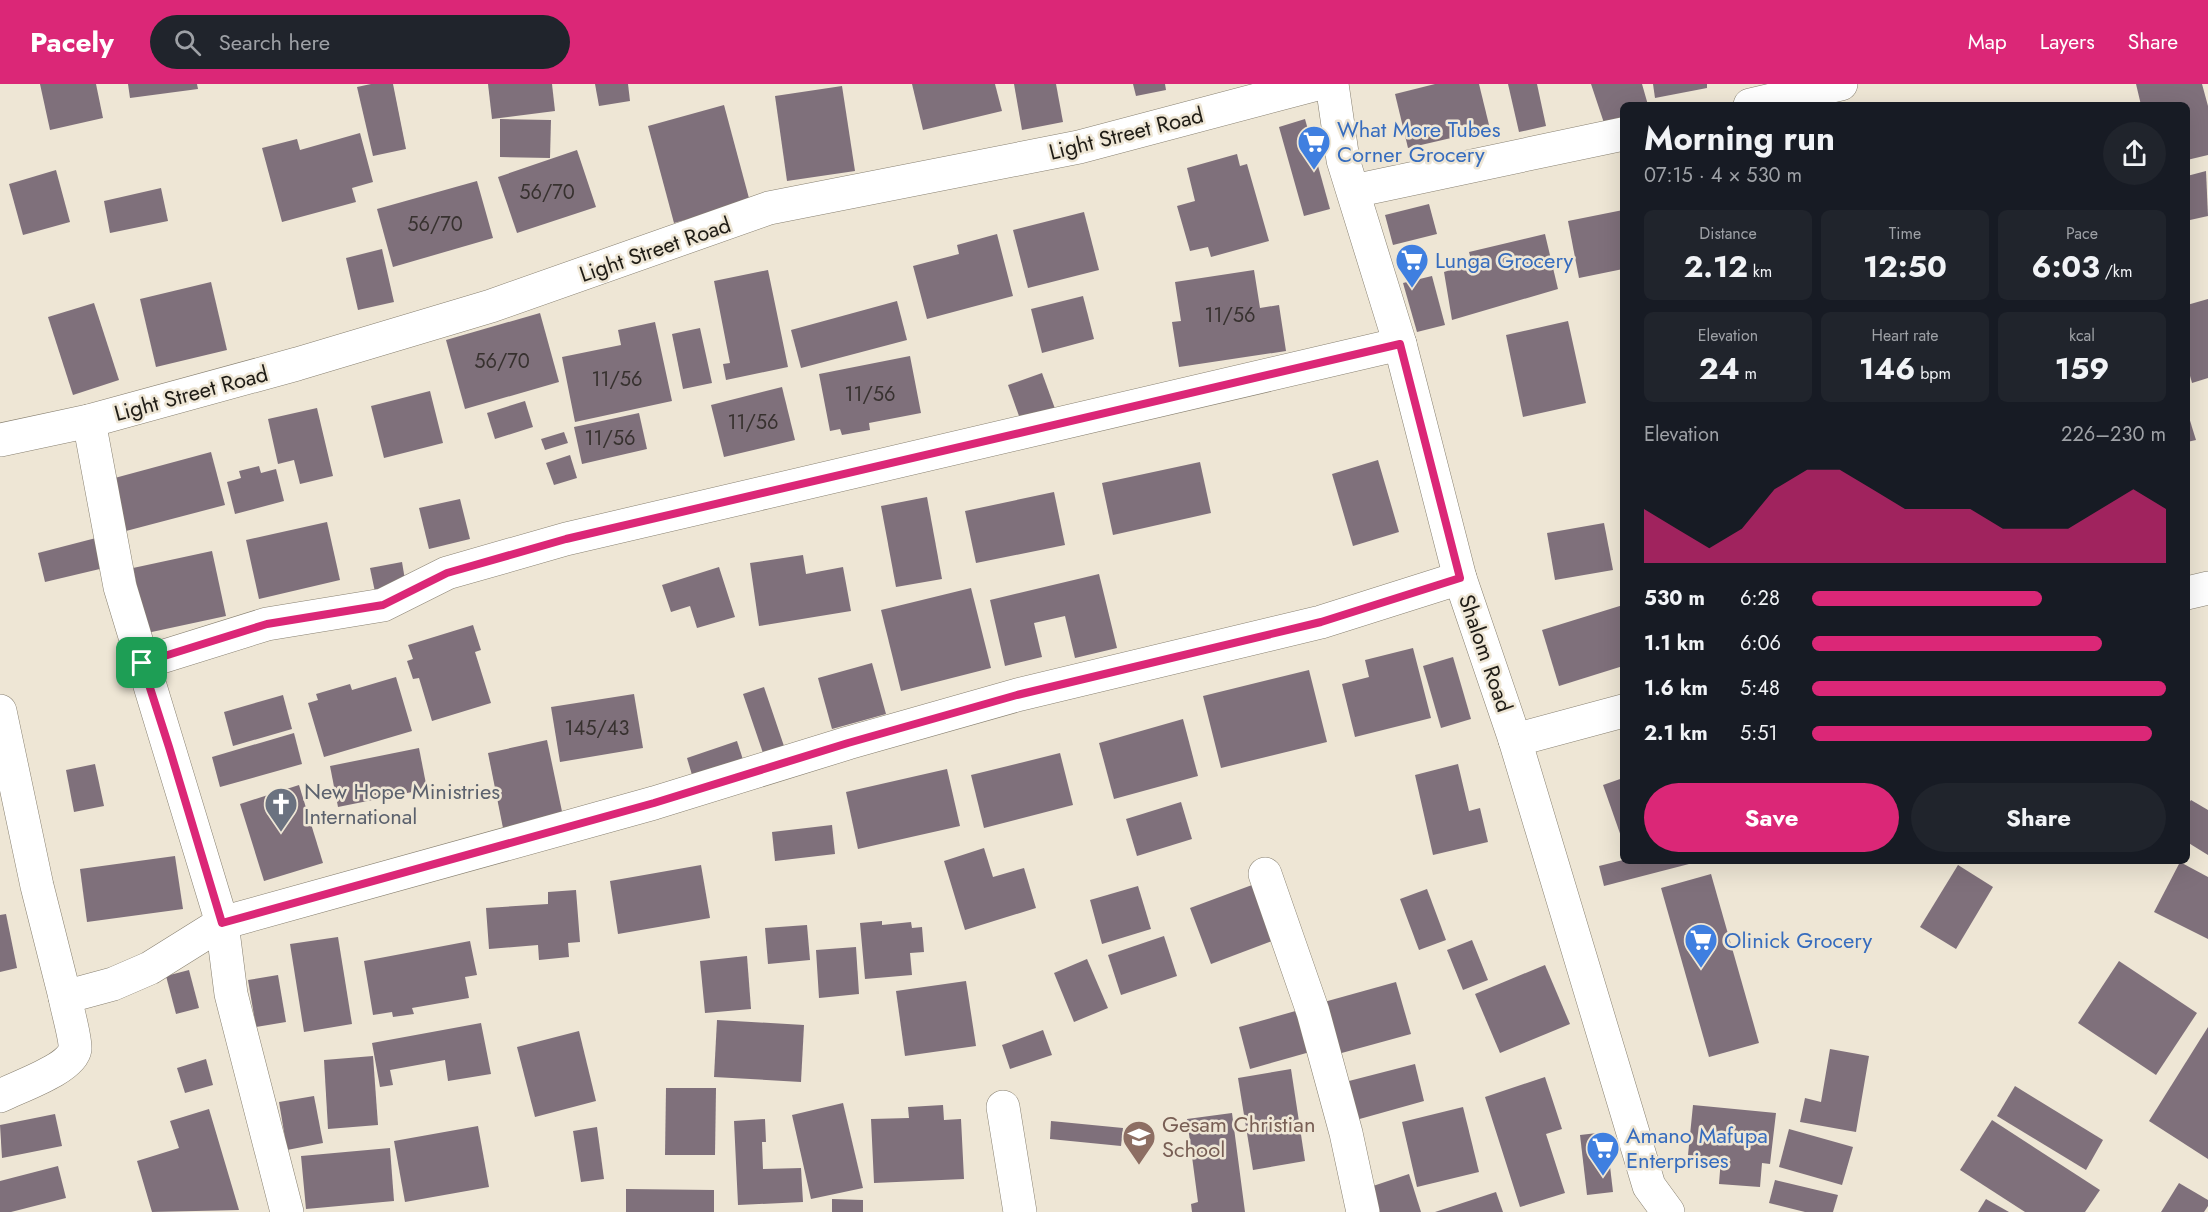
<!DOCTYPE html>
<html lang="en">
<head>
<meta charset="utf-8">
<style>
  body { margin:0; font-family:Jost,sans-serif; background:#20242c; color:#f1f3f6; height:100vh; display:flex; flex-direction:column; font-size:22px; white-space:nowrap }
  * { box-sizing:border-box; margin:0 }
  p { font-size:20px; color:#9ea1a6 }
  .icon { flex:none; width:33px; height:33px; fill:none; stroke:currentColor; stroke-width:2; stroke-linecap:round; stroke-linejoin:round }
  .map { position:relative; flex:1; overflow:hidden }
  .sheet { position:absolute; left:1620px; top:18px; width:570px; height:762px; display:flex; flex-direction:column; background:#171b24; border-radius:9px; box-shadow:0 6px 24px #0002 }
  .sheet>* { flex:none }
  .pin { position:absolute; display:grid; place-items:center; width:51px; height:51px; color:#fff; margin:-26px; border-radius:12px; box-shadow:0 3px 9px #0006 }
  .round { display:grid; place-items:center; flex:none; width:63px; height:63px; border-radius:32px; background:#20242c }
  .head { display:flex; align-items:center; justify-content:space-between; height:102px; padding:0 24px }
  h1 { font-size:33px; font-weight:700; line-height:45px }
  .metrics { display:grid; grid-template-columns:repeat(3,1fr); gap:9px; height:102px; padding:6px 24px }
  .metrics div { display:grid; align-content:center; border-radius:9px; background:#20242c; text-align:center }
  .metrics b { font-size:30px; font-weight:700 }
  .metrics small { font-size:16px; font-weight:400 }
  .metrics p { font-size:16px }
  .chart { height:168px; padding:12px 24px }
  .chart p { display:flex; justify-content:space-between }
  .chart svg { width:100%; height:108px; margin-top:6px; fill:#db2777; opacity:.7 }
  .primary-button { display:flex; gap:12px; margin-top:auto; padding:12px 24px }
  .primary-button a { flex:1; height:69px; border-radius:36px; background:#db2777; color:#fff; font-size:24px; font-weight:700; line-height:69px; text-align:center }
  .primary-button a+a { background:#20242c; color:#f1f3f6 }
  ul { padding:0 24px; list-style:none; font-size:20px }
  li { display:grid; grid-template-columns:96px 72px 1fr; align-items:center; height:45px }
  li i { height:15px; border-radius:8px; background:#db2777 }
  header { display:flex; align-items:center; gap:36px; box-sizing:border-box; height:84px; padding:0 30px; background:#db2777; color:#fff }
  header strong { font-size:28px }
  nav { display:flex; gap:33px; margin-inline-start:auto; font-size:21px }
  .search { width:420px; height:54px; background:#20242c; display:flex; align-items:center; gap:15px; box-sizing:border-box; padding:0 21px; border-radius:33px; color:#9ea1a6; font-size:22px }
  .map>svg:first-child { display:block }
</style>
</head>
<body>
<header>
<strong>Pacely</strong>
<div class="search"><svg class="icon" aria-label="search" viewBox="0 0 24 24"><circle cx="10" cy="10" r="6"/><path d="M15 15l6 6"/></svg>Search here</div>
<nav><a>Map</a><a>Layers</a><a>Share</a></nav>
</header>
<div class="map">
<svg width="2208" height="1128" viewBox="0 0 2208 1128">
  <rect width="100%" height="100%" fill="#eee6d5"/>
  <g fill="#7f707b">
    <polygon points="40,0 96,0 103,34 50,46"/>
    <polygon points="128,0 197,0 198,5 130,14"/>
    <polygon points="371,0 393,0 406,65 373,72 357,3"/>
    <polygon points="488,0 552,0 555,27 492,35"/>
    <polygon points="595,0 628,0 630,17 599,22"/>
    <polygon points="912,0 995,0 1002,27 923,46"/>
    <polygon points="1014,0 1056,0 1063,38 1022,46"/>
    <polygon points="1133,0 1165,0 1166,6 1136,12"/>
    <polygon points="1435,0 1479,0 1490,45 1408,64 1395,10"/>
    <polygon points="1508,0 1537,0 1546,42 1519,48"/>
    <polygon points="1591,0 1642,0 1648,21 1623,21 1623,39 1606,45"/>
    <polygon points="1653,0 1707,0 1707,4 1655,14"/>
    <polygon points="2136,0 2202,0 2208,22 2208,71 2187,76 2187,21 2141,21"/>
    <polygon points="842,2 855,87 787,97 775,12"/>
    <polygon points="724,21 750,118 674,139 648,42"/>
    <polygon points="500,35 551,36 550,74 500,73"/>
    <polygon points="1305,35 1330,125 1304,132 1279,43"/>
    <polygon points="360,49 373,98 352,104 356,118 282,138 262,64 297,55 300,66"/>
    <polygon points="577,66 596,123 517,149 498,93"/>
    <polygon points="1237,70 1240,82 1247,80 1269,157 1211,173 1208,163 1190,167 1177,122 1195,117 1187,84"/>
    <polygon points="56,86 70,138 23,151 9,100"/>
    <polygon points="2206,87 2208,132 2190,136 2187,122 2187,92"/>
    <polygon points="477,97 493,154 393,183 377,125"/>
    <polygon points="161,104 168,137 110,149 104,117"/>
    <polygon points="1429,120 1437,150 1393,161 1385,131"/>
    <polygon points="1623,126 1623,185 1579,194 1568,137"/>
    <polygon points="1084,128 1099,186 1028,204 1013,146"/>
    <polygon points="997,150 1013,212 927,235 913,182 959,170 957,161"/>
    <polygon points="1545,150 1558,205 1452,236 1444,188 1472,179 1469,168"/>
    <polygon points="382,165 394,218 358,226 346,174"/>
    <polygon points="768,186 788,283 726,296 723,280 730,279 714,197"/>
    <polygon points="1254,186 1260,224 1279,221 1286,267 1179,283 1172,238 1181,237 1175,198"/>
    <polygon points="1432,192 1445,241 1417,248 1403,199"/>
    <polygon points="211,198 227,266 156,283 140,215"/>
    <polygon points="1083,212 1094,255 1042,269 1031,225"/>
    <polygon points="2208,215 2208,294 2192,299 2187,281 2187,221"/>
    <polygon points="897,217 907,256 801,284 791,246"/>
    <polygon points="94,219 119,296 73,311 48,233"/>
    <polygon points="540,229 559,298 465,325 446,256"/>
    <polygon points="1568,237 1586,319 1523,333 1506,251"/>
    <polygon points="655,238 672,317 575,338 562,273 621,261 618,246"/>
    <polygon points="700,244 712,299 683,305 672,250"/>
    <polygon points="910,272 921,329 869,339 870,346 842,351 840,345 830,347 819,290"/>
    <polygon points="1042,289 1058,333 1024,346 1008,301"/>
    <polygon points="782,303 795,356 724,373 711,321"/>
    <polygon points="430,307 443,359 384,374 371,322"/>
    <polygon points="525,317 533,343 495,355 487,329"/>
    <polygon points="317,324 333,392 300,400 294,376 278,380 268,335"/>
    <polygon points="2187,327 2196,356 2187,358"/>
    <polygon points="639,329 647,365 582,380 574,343"/>
    <polygon points="564,348 568,359 545,366 541,355"/>
    <polygon points="211,368 225,421 126,447 111,395"/>
    <polygon points="570,371 577,394 554,401 546,379"/>
    <polygon points="1378,376 1399,448 1353,462 1332,390"/>
    <polygon points="1200,378 1211,429 1113,451 1102,399"/>
    <polygon points="259,382 261,389 276,385 284,417 235,430 227,398 241,394 239,387"/>
    <polygon points="1054,408 1065,461 976,479 965,427"/>
    <polygon points="927,413 942,495 896,503 881,422"/>
    <polygon points="460,415 470,455 429,465 419,424"/>
    <polygon points="327,438 340,496 259,515 246,456"/>
    <polygon points="1604,439 1613,486 1555,496 1547,449"/>
    <polygon points="96,454 104,484 45,498 38,469"/>
    <polygon points="212,467 226,532 147,549 133,484"/>
    <polygon points="803,471 806,490 843,483 851,527 759,542 750,479"/>
    <polygon points="402,478 406,502 375,508 370,484"/>
    <polygon points="719,483 735,533 697,544 690,522 671,528 662,501"/>
    <polygon points="1099,490 1117,564 1075,574 1065,532 1034,539 1042,573 1005,582 990,516"/>
    <polygon points="971,504 991,584 901,607 881,526"/>
    <polygon points="1623,521 1623,582 1559,602 1542,546"/>
    <polygon points="473,541 481,566 475,568 491,619 432,637 419,594 413,595 407,577 413,575 408,561"/>
    <polygon points="1413,564 1431,634 1355,653 1342,600 1369,593 1365,576"/>
    <polygon points="1453,573 1471,635 1441,644 1423,582"/>
    <polygon points="872,579 886,630 832,645 818,594"/>
    <polygon points="1309,586 1327,658 1221,684 1203,612"/>
    <polygon points="396,593 412,647 324,673 308,619 318,616 316,610 350,600 352,606"/>
    <polygon points="764,603 786,668 765,675 743,610"/>
    <polygon points="634,610 643,664 560,678 551,623"/>
    <polygon points="283,611 292,645 233,662 224,628"/>
    <polygon points="1183,635 1198,692 1114,715 1099,659"/>
    <polygon points="294,649 302,680 220,703 212,673"/>
    <polygon points="547,656 564,737 504,749 488,669"/>
    <polygon points="737,657 746,685 695,701 687,674"/>
    <polygon points="419,664 427,705 338,723 330,682"/>
    <polygon points="1060,669 1073,721 984,744 971,691"/>
    <polygon points="95,680 104,722 74,728 66,686"/>
    <polygon points="1458,680 1469,727 1480,724 1488,758 1433,771 1415,691"/>
    <polygon points="947,685 960,742 858,765 846,708"/>
    <polygon points="1623,694 1623,758 1603,701"/>
    <polygon points="299,701 323,779 264,797 240,720"/>
    <polygon points="2191,716 2208,726 2208,771 2187,758 2187,722"/>
    <polygon points="1181,718 1192,755 1137,772 1126,735"/>
    <polygon points="832,741 835,770 775,777 772,748"/>
    <polygon points="984,764 993,793 1024,784 1036,824 965,846 944,777"/>
    <polygon points="175,772 183,825 87,838 80,785"/>
    <polygon points="1623,776 1688,777 1689,780 1604,802 1599,782"/>
    <polygon points="2180,778 2208,793 2208,855 2154,828"/>
    <polygon points="701,781 710,834 618,850 610,797"/>
    <polygon points="1958,781 1993,803 1956,865 1920,843"/>
    <polygon points="1711,790 1759,959 1709,973 1661,804"/>
    <polygon points="1252,801 1272,857 1211,880 1190,824"/>
    <polygon points="1138,802 1151,845 1102,860 1090,816"/>
    <polygon points="1427,805 1446,856 1419,866 1400,815"/>
    <polygon points="576,806 580,858 568,859 569,873 539,876 538,861 489,865 486,824 548,820 548,808"/>
    <polygon points="6,830 17,884 0,888 0,831"/>
    <polygon points="882,837 882,841 911,838 912,844 922,843 924,868 910,869 912,891 865,895 860,839"/>
    <polygon points="807,841 810,876 768,880 765,844"/>
    <polygon points="1164,852 1177,892 1121,911 1108,871"/>
    <polygon points="338,853 352,940 304,948 290,860"/>
    <polygon points="1472,856 1488,896 1463,906 1447,866"/>
    <polygon points="470,857 477,891 465,893 469,914 412,924 414,930 393,933 392,928 373,931 364,877"/>
    <polygon points="856,863 859,910 819,914 816,866"/>
    <polygon points="747,872 751,925 705,929 700,877"/>
    <polygon points="1087,875 1108,924 1074,938 1054,889"/>
    <polygon points="2119,877 2197,929 2156,991 2078,939"/>
    <polygon points="1545,881 1570,940 1500,969 1475,910"/>
    <polygon points="189,886 199,924 176,930 166,892"/>
    <polygon points="278,891 286,938 256,943 248,896"/>
    <polygon points="966,897 976,962 905,972 896,907"/>
    <polygon points="1396,898 1411,950 1338,970 1324,918"/>
    <polygon points="1299,926 1310,968 1250,985 1239,943"/>
    <polygon points="717,936 804,941 801,998 714,993"/>
    <polygon points="481,939 491,990 448,997 445,976 390,986 393,1001 380,1003 372,959"/>
    <polygon points="2208,943 2208,1075 2149,1037"/>
    <polygon points="1043,946 1052,971 1010,985 1002,961"/>
    <polygon points="579,947 596,1017 535,1033 517,963"/>
    <polygon points="1830,965 1869,972 1856,1048 1800,1038 1805,1014 1821,1018"/>
    <polygon points="373,972 378,1041 328,1045 324,976"/>
    <polygon points="206,975 213,1001 185,1009 177,984"/>
    <polygon points="1415,980 1424,1017 1356,1036 1345,998"/>
    <polygon points="1291,985 1305,1077 1253,1086 1238,994"/>
    <polygon points="1545,993 1562,1045 1546,1050 1565,1109 1520,1123 1485,1013"/>
    <polygon points="2015,1002 2103,1056 2086,1086 1997,1032"/>
    <polygon points="666,1004 716,1004 715,1071 665,1071"/>
    <polygon points="314,1012 323,1059 287,1066 279,1018"/>
    <polygon points="843,1019 863,1104 811,1115 792,1031"/>
    <polygon points="943,1021 944,1036 961,1035 964,1095 874,1099 871,1035 909,1034 908,1023"/>
    <polygon points="1693,1021 1776,1029 1770,1080 1762,1079 1760,1103 1719,1100 1721,1074 1688,1071"/>
    <polygon points="1463,1023 1479,1088 1417,1103 1402,1038"/>
    <polygon points="209,1025 239,1126 152,1128 137,1077 179,1064 170,1037"/>
    <polygon points="1232,1029 1245,1128 1192,1128 1191,1120 1198,1118 1187,1035"/>
    <polygon points="55,1030 62,1062 2,1074 0,1041"/>
    <polygon points="765,1035 766,1058 762,1058 763,1085 801,1084 803,1118 738,1121 734,1037"/>
    <polygon points="1992,1036 2100,1106 2085,1128 2025,1128 1960,1086"/>
    <polygon points="1051,1037 1123,1044 1121,1062 1050,1055"/>
    <polygon points="478,1042 489,1103 405,1118 394,1057"/>
    <polygon points="597,1043 604,1095 581,1098 573,1047"/>
    <polygon points="1789,1045 1853,1063 1842,1101 1779,1083"/>
    <polygon points="1606,1048 1613,1108 1587,1111 1580,1051"/>
    <polygon points="390,1064 394,1117 306,1125 301,1072"/>
    <polygon points="58,1082 66,1114 11,1128 0,1128 0,1097"/>
    <polygon points="1409,1090 1421,1128 1374,1128 1367,1104"/>
    <polygon points="1775,1096 1838,1111 1833,1128 1805,1128 1769,1119"/>
    <polygon points="2179,1099 2208,1116 2208,1122 2204,1128 2161,1128"/>
    <polygon points="626,1105 714,1106 714,1128 626,1128"/>
    <polygon points="1496,1108 1503,1128 1435,1128"/>
    <polygon points="832,1115 863,1116 863,1128 832,1128"/>
    <polygon points="1986,1115 2009,1128 1978,1128"/>
  </g>
  <g fill="none" stroke-linecap="round" stroke-linejoin="round">
    <g stroke="#888071" stroke-width="34">
      <g id="minor">
        <polyline points="1332,0 1343,76 1400,260 1460,494 1515,656 1649,1102 1668,1128"/>
        <polyline points="1750,21 1841,0"/>
        <polyline points="1354,107 1623,50"/>
        <polyline points="89,337 120,503 222,839 231,910 287,1128"/>
        <polyline points="0,356 89,337 297,280 491,222 769,124 1079,63 1317,0"/>
        <polyline points="2187,509 2208,504"/>
        <polyline points="142,579 267,540 383,521 447,489 566,455 1400,260"/>
        <polyline points="0,627 37,802 65,913 113,900 150,884 222,839 654,719 848,659 1017,611 1321,538 1460,494"/>
        <polyline points="1515,656 1623,627"/>
        <polyline points="1265,790 1313,928 1346,1049 1363,1128"/>
        <path d="M0,1012C17,1003 72,985 75,965C76,955 67,925 65,913"/>
        <polyline points="1003,1023 1020,1128"/>
      </g>
    </g>
    <use href="#minor" stroke="#fff" stroke-width="33"/>
  </g>
  <g fill="none" stroke-linecap="round" stroke-linejoin="round">
    <g stroke="#fff" stroke-width="12">
      <polygon id="route" points="1400,260 1460,494 1321,538 1017,611 848,659 654,719 222,839 169,663 142,579 267,540 383,521 447,489 566,455"/>
    </g>
    <use href="#route" stroke="#db2777" stroke-width="8"/>
  </g>
  <defs>
    <g id="supermarket-pin" transform="scale(1.725)"><path d="M0 17L-7.5 6A9.5 9.5 0 1 1 7.5 6Z" fill="#3f7fe0" stroke="#eee6d5"/><path d="M-6-5.5h2.5l.6 2H6L4.5 2H-2.5L-4.4-4H-6ZM-1.5 3.2a1.3 1.3 0 1 0 .1 0ZM3 3.2a1.3 1.3 0 1 0 .1 0Z" fill="#fff"/></g>
    <g id="church-pin" transform="scale(1.725)"><path d="M0 17L-7.5 6A9.5 9.5 0 1 1 7.5 6Z" fill="#6b7280" stroke="#eee6d5"/><path d="M-1.2-6h2.4v3.5h3.3v2.4h-3.3V6h-2.4V-.1h-3.3v-2.4h3.3Z" fill="#fff"/></g>
    <g id="school-pin" transform="scale(1.725)"><path d="M0 17L-7.5 6A9.5 9.5 0 1 1 7.5 6Z" fill="#8d6e63" stroke="#eee6d5"/><path d="M0-5L7-2L0 1L-7-2ZM-4 1L0 2.5L4 1V4Q0 6-4 4Z" fill="#fff"/></g>
  </defs>
  <g fill-rule="evenodd">
    <use href="#supermarket-pin" x="1314" y="58"/>
    <use href="#supermarket-pin" x="1412" y="176"/>
    <use href="#church-pin" x="281" y="720"/>
    <use href="#supermarket-pin" x="1701" y="856"/>
    <use href="#school-pin" x="1139" y="1053"/>
    <use href="#supermarket-pin" x="1603" y="1064"/>
  </g>
  <g text-anchor="middle" dominant-baseline="central" stroke-width="5" stroke-linejoin="round" paint-order="stroke">
    <g font-size="20" fill="#37312f">
      <text x="547" y="108">56/70</text>
      <text x="435" y="140">56/70</text>
      <text x="1230" y="231">11/56</text>
      <text x="502" y="277">56/70</text>
      <text x="617" y="295">11/56</text>
      <text x="870" y="310">11/56</text>
      <text x="753" y="338">11/56</text>
      <text x="610" y="354">11/56</text>
      <text x="597" y="644">145/43</text>
    </g>
    <g font-size="22" fill="#366cbe" stroke="#eee6d5" text-anchor="start">
      <text x="1337" y="45">What More Tubes<tspan x="1337" dy="25">Corner Grocery</tspan></text>
      <text x="1435" y="176">Lunga Grocery</text>
      <text x="1724" y="856">Olinick Grocery</text>
      <text x="1626" y="1051">Amano Mafupa<tspan x="1626" dy="25">Enterprises</tspan></text>
    </g>
    <g font-size="22" fill="#1f1c16" stroke="#eee6d5">
      <text transform="translate(1126 49) rotate(-14)">Light Street Road</text>
      <text transform="translate(655 165) rotate(-19)">Light Street Road</text>
      <text transform="translate(191 309) rotate(-15)">Light Street Road</text>
      <text transform="translate(1486 569) rotate(71)">Shalom Road</text>
    </g>
    <g font-size="22" fill="#5b616d" stroke="#eee6d5" text-anchor="start">
      <text x="304" y="707">New Hope Ministries<tspan x="304" dy="25">International</tspan></text>
    </g>
    <g font-size="22" fill="#785e54" stroke="#eee6d5" text-anchor="start">
      <text x="1162" y="1040">Gesam Christian<tspan x="1162" dy="25">School</tspan></text>
    </g>
  </g>
</svg>
<div class="pin" style="left:142px;top:579px;background:#1e9e55"><svg class="icon" aria-label="arrive" viewBox="0 0 24 24"><path d="M6 21V4h12l-3 4 3 4H6"/></svg></div>
<section class="sheet">
<div class="head"><div><h1>Morning run</h1><p>07:15 · 4 × 530 m</p></div><a class="round"><svg class="icon" aria-label="share" viewBox="0 0 24 24"><path d="M12 15V3M7 8l5-5 5 5M5 13v7h14v-7"/></svg></a></div>
<div class="metrics">
<div><p>Distance</p><b>2.12<small> km</small></b></div>
<div><p>Time</p><b>12:50</b></div>
<div><p>Pace</p><b>6:03<small> /km</small></b></div>
</div>
<div class="metrics">
<div><p>Elevation</p><b>24<small> m</small></b></div>
<div><p>Heart rate</p><b>146<small> bpm</small></b></div>
<div><p>kcal</p><b>159</b></div>
</div>
<div class="chart"><p><span>Elevation</span>226–230 m</p>
<svg viewBox="0 0 160 44" preserveAspectRatio="none"><path d="M0 44V22L10 30L20 38L30 30L40 14L50 6L60 6L70 14L80 22L90 22L100 22L110 30L120 30L130 30L140 22L150 14L160 22V44z"/></svg>
</div>
<ul>
<li><b>530 m</b>6:28<i style="width:65%"></i></li>
<li><b>1.1 km</b>6:06<i style="width:82%"></i></li>
<li><b>1.6 km</b>5:48<i style="width:100%"></i></li>
<li><b>2.1 km</b>5:51<i style="width:96%"></i></li>
</ul>
<div class="primary-button"><a>Save</a><a>Share</a></div>
</section>
</div>
</body>
</html>
